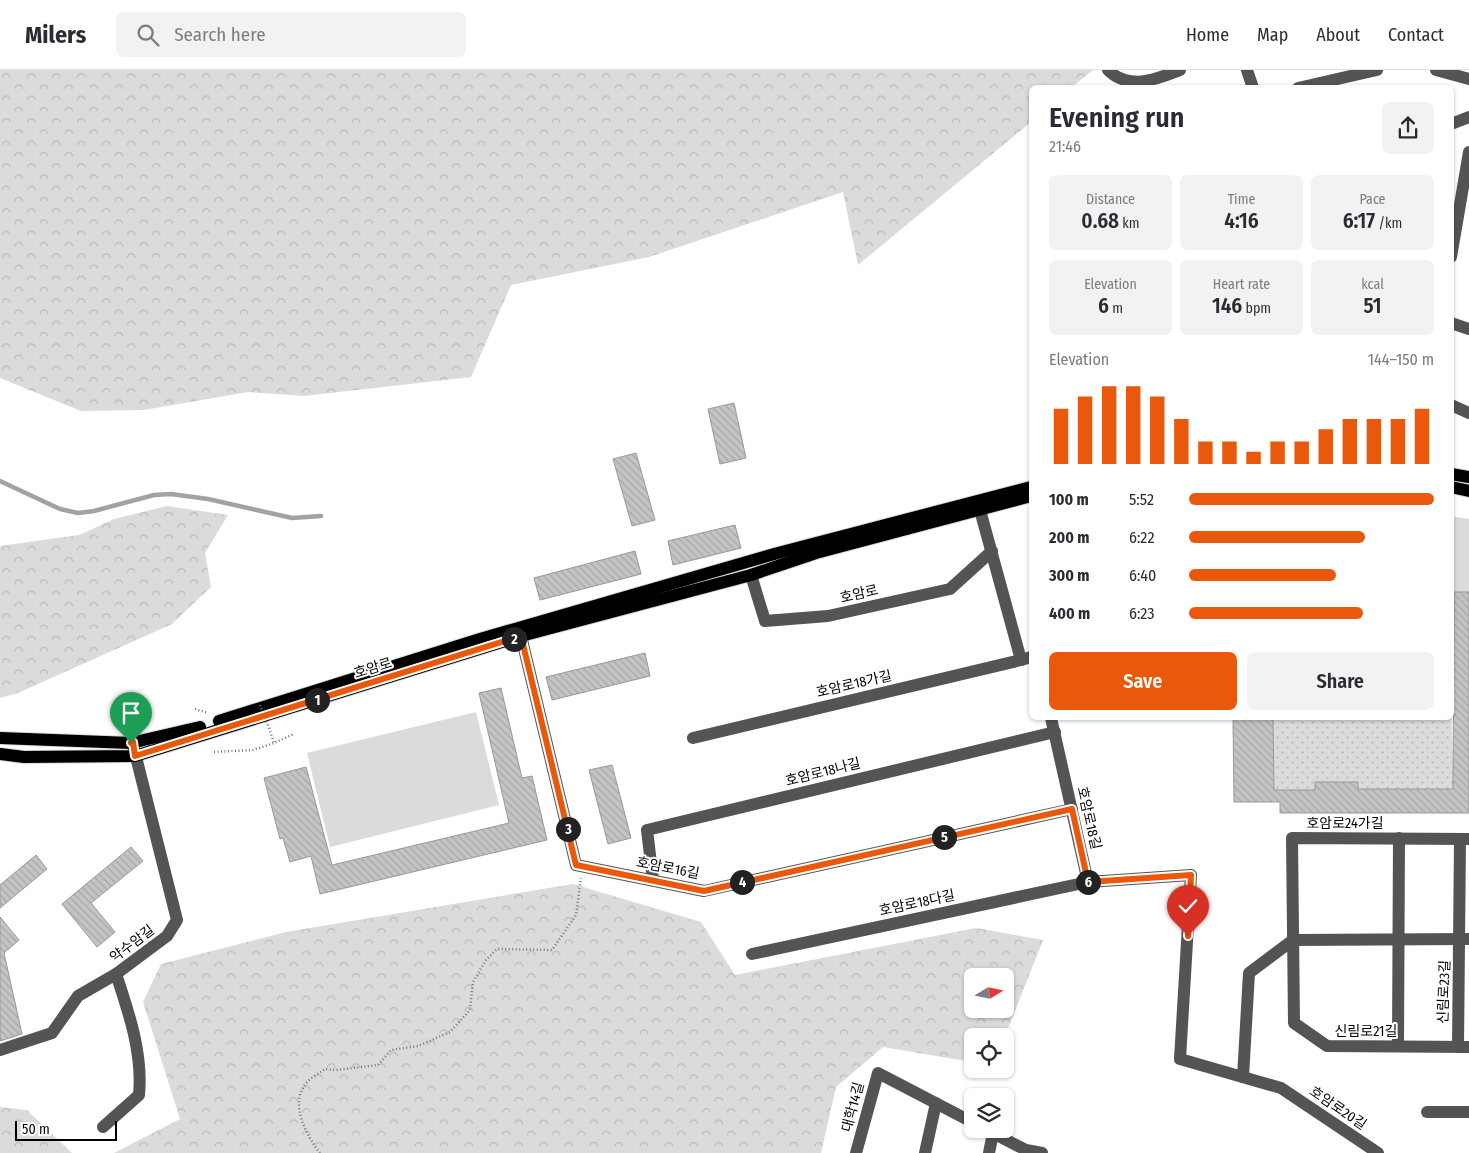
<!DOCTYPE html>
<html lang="en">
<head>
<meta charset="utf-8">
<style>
  body { margin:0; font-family:"Fira Sans Condensed","Noto Sans KR",sans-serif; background:#f2f2f3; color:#2b2b33; height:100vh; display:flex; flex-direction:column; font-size:19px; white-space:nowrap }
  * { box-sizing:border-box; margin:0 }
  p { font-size:16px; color:#7c7c81 }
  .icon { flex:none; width:28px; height:28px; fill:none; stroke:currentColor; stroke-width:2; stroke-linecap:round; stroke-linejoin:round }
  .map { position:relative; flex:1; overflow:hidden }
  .drawer { position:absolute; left:1029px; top:15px; width:425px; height:635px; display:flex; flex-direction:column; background:#fff; border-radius:8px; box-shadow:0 1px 4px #0004 }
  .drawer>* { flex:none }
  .needle { width:32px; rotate:80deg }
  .controls { position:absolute; left:964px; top:898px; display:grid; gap:10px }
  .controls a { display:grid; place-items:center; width:50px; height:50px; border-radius:8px; background:#fff; box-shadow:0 1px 4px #0004; font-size:25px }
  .scale { position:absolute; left:15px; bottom:12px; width:102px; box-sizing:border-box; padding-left:5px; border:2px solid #000; border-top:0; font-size:14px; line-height:18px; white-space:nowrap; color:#000; -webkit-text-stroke:4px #fff; paint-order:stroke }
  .pin { position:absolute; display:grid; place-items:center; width:42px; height:42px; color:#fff; margin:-51px -21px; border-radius:50% 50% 50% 0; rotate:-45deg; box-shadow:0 0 5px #0007 }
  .pin .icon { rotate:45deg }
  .km { position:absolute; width:25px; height:25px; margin:-12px; border-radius:50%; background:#222; color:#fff; font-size:14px; line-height:25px; text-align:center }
  .round { display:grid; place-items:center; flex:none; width:52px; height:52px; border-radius:8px; background:#f2f2f3 }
  .head { display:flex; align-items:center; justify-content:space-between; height:85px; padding:0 20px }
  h1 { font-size:28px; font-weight:600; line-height:38px }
  .figures { display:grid; grid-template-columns:repeat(3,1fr); gap:8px; height:85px; padding:5px 20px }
  .figures div { display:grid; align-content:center; border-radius:8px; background:#f2f2f3; text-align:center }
  .figures b { font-size:21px; font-weight:600 }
  .figures small { font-size:14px; font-weight:400 }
  .figures p { font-size:14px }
  .chart { height:140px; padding:10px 20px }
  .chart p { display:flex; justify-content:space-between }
  .chart svg { width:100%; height:90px; margin-top:5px; stroke:#ea580c; stroke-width:6 }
  .action { display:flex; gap:10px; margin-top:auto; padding:10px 20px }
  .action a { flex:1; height:58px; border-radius:8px; background:#ea580c; color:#fff; font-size:20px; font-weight:600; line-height:58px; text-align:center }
  .action a+a { background:#f2f2f3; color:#2b2b33 }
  ul { padding:0 20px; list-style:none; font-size:16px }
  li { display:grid; grid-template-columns:80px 60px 1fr; align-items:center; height:38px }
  li i { height:12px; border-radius:6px; background:#ea580c }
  header { display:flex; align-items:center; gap:30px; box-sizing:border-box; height:70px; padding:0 25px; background:#fff; border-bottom:1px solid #e1e1e2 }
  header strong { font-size:24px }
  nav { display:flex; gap:28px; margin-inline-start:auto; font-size:18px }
  .search { width:350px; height:45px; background:#f2f2f3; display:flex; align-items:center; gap:12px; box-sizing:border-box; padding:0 18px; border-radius:8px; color:#7c7c81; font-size:19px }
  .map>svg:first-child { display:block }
</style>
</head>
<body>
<header>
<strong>Milers</strong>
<div class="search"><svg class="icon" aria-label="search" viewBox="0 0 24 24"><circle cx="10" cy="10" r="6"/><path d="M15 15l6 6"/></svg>Search here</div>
<nav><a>Home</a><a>Map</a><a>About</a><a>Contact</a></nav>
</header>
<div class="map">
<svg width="1469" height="1083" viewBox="0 0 1469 1083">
  <defs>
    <pattern id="forest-crowns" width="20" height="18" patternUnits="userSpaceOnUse" patternTransform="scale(1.25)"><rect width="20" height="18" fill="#dbdbdb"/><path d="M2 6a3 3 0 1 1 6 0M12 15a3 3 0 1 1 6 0" fill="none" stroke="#bababa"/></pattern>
    <pattern id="park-dots" width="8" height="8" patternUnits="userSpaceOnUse" patternTransform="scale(1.25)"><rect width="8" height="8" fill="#dbdbdb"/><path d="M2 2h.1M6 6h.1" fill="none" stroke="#bababa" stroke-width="1.8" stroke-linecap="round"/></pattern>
    <pattern id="building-back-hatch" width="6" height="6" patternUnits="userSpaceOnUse" patternTransform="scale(1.25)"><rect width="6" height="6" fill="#c4c4c4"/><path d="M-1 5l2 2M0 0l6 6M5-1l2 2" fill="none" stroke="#a7a7a7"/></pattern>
  </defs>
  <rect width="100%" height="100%" fill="#fff"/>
  <g fill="url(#forest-crowns)" fill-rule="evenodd">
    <polygon points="0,0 1093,0 1072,17 1031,18 1031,52 858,195 843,122 649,187 511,215 471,307 304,326 248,322 144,340 81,341 0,308"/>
    <polygon points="167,436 228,445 205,483 211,517 172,554 18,623 0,628 0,476 79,465 114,449"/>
    <path d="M573,814L701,852L735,905L976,858L1043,870L1005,966H972V992L883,977L836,1017L821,1083H114L180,1049L143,932L161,894L286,862ZM1005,906V939H972V906Z"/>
    <polygon points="0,1037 27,1040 72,1083 0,1083"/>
  </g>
  <polygon fill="url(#park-dots)" points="1451,628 1453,704 1460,705 1460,719 1358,719 1315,712 1315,720 1271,720 1274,703 1273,648 1451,648"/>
  <g fill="#dbdbdb">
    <polygon points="1451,446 1469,449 1469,522 1454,566 1451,566"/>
    <polygon points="476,642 499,735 330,777 307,683"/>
  </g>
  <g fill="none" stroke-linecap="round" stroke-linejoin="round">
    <polyline stroke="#a2a2a2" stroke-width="4.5" points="0,411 60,439 78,443 94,441 154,425 171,424 208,429 292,448 321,446"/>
  </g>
  <g fill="url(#building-back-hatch)" stroke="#989898">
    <polygon points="734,333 746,388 720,394 708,339"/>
    <polygon points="636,383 655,450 632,456 613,389"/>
    <polygon points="735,455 741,478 673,495 668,471"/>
    <polygon points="635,481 641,504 540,530 534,508"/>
    <polygon points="1454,522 1469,522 1469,743 1280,743 1280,732 1234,732 1233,648 1273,648 1274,720 1315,720 1315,712 1358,712 1358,719 1453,719"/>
    <polygon points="645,583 650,606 552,630 546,607"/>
    <polygon points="501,618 522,708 532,706 547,770 320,824 311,786 290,792 283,768 280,769 264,708 306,697 332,795 509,753 479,623"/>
    <polygon points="612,695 631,768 608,774 589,700"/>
    <polygon points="131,777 143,791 91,833 115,862 97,877 62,834"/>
    <polygon points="36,785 47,799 0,838 0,815"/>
    <polygon points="0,847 19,870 4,883 22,964 0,971"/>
  </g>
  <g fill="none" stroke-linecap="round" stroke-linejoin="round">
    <g stroke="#dbdbdb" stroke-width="14">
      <g id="major">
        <polyline points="1451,404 1469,407"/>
        <polyline points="1451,417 1469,421"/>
        <polyline points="219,651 480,569 778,483 1031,417"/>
        <polyline points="0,668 131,673 200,657"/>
        <polyline points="0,684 24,687 135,686 521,566 751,505 816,483 1031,426"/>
      </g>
    </g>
    <g stroke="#767676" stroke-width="2.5" stroke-dasharray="1 2.5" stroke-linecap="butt">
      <polyline points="195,639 208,643"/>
      <polyline points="269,658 274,673 294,664"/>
      <polyline points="214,682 253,680 274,673"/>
      <path d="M320,1083C306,1065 287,1031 309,1010C313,1006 320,1003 325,999L336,1000L378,995L391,980L418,976L450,962L470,940L473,912L486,890L497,879L552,880L576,845L581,808"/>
    </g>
    <g stroke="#545454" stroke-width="12">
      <path d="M1108,0C1129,21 1157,9 1180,0"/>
      <polyline points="1247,0 1253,18"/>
      <polyline points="1436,0 1469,9"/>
      <polyline points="1298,18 1377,0"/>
      <polyline points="1451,54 1469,47"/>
      <polyline points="1451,187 1469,82"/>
      <polyline points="1451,253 1469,259"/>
      <polyline points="1451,335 1469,343"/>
      <polyline points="980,440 1021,590 1031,587"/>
      <polyline points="751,505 765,551 828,546 950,519 992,481"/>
      <polyline points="521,566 576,795 704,821 1072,739"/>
      <polyline points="1051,648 1088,812"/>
      <polyline points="693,668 1021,590"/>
      <polyline points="1469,769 1292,768 1294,953 1327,976 1469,977"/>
      <polyline points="653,810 647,760 1055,662"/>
      <polyline points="1293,870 1469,869"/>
      <polyline points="752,884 1088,812 1191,805 1180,989 1281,1018 1378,1083"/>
      <polyline points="1398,976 1399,768"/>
      <polyline points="1458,977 1460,769"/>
      <polyline points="0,980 52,963 78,926 116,904 167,866 177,850 133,675"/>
      <polyline points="1243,1007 1249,903 1293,870"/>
      <polyline points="1427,1042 1469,1042"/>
      <path d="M103,1057L139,1025C143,984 129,943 116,904"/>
      <polyline points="985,1059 1026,1080 1042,1083"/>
      <polyline points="856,1083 878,1003 972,1052"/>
      <polyline points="925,1083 936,1033"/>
      <polyline points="989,1083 993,1063"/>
    </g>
    <use href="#major" stroke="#000" stroke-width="12"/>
    <polyline stroke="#767676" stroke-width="2.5" stroke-dasharray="1 2.5" stroke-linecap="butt" points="260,635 269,658"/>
  </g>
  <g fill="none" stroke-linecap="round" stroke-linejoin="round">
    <g stroke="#fff" stroke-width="10">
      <polyline id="route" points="131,673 133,672 135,686 521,566 576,795 704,821 1072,739 1088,812 1191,805 1188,866"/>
    </g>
    <use href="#route" stroke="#ea580c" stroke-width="6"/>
  </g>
  <g text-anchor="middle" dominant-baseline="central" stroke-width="4" stroke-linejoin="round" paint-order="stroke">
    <g font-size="14" fill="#000" stroke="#fff">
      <text transform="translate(859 524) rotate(-13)">호암로</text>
      <text transform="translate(373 598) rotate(-17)">호암로</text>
      <text transform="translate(854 614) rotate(-13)">호암로18가길</text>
      <text transform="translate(823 702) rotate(-14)">호암로18나길</text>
      <text transform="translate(1089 748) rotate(77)">호암로18길</text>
      <text x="1345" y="753">호암로24가길</text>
      <text transform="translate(668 798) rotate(11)">호암로16길</text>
      <text transform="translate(917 833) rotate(-12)">호암로18다길</text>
      <text transform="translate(132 874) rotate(-37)">약수암길</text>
      <text transform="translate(1444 922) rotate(-88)">신림로23길</text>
      <text x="1366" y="961">신림로21길</text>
      <text transform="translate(853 1037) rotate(-75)">대학14길</text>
      <text transform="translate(1338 1038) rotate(34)">호암로20길</text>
    </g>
  </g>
</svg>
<div class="controls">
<a><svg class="needle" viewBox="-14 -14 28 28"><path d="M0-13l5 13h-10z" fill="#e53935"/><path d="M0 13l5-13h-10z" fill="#7c7c81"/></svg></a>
<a><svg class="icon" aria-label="locate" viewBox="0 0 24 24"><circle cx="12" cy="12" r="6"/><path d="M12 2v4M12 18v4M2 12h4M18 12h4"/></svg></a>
<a><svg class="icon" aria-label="layers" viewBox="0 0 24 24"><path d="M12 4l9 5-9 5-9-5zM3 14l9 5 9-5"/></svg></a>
</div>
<div class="scale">50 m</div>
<div class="pin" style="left:131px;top:673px;background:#1e9e55"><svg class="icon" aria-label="arrive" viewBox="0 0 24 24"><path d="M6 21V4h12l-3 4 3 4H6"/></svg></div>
<div class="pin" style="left:1188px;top:866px;background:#d93025"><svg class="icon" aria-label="check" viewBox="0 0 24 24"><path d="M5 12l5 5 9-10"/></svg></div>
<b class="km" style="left:317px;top:630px">1</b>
<b class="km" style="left:514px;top:569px">2</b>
<b class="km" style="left:568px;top:759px">3</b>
<b class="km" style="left:742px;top:812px">4</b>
<b class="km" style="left:944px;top:767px">5</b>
<b class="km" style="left:1088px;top:812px">6</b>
<section class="drawer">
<div class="head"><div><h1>Evening run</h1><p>21:46</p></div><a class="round"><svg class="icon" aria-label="share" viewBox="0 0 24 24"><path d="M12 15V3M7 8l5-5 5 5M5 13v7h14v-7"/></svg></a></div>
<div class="figures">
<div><p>Distance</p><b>0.68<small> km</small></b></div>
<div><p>Time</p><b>4:16</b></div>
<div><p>Pace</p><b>6:17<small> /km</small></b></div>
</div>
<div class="figures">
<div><p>Elevation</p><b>6<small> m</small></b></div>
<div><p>Heart rate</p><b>146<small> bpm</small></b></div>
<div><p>kcal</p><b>51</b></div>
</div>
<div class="chart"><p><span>Elevation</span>144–150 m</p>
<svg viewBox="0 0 160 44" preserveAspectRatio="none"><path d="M5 44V17M15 44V11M25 44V6M35 44V6M45 44V11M55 44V22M65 44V33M75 44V33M85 44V38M95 44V33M105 44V33M115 44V27M125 44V22M135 44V22M145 44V22M155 44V17"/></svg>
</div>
<ul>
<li><b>100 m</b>5:52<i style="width:100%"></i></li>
<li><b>200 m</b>6:22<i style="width:72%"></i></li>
<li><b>300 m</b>6:40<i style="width:60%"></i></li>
<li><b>400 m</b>6:23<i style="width:71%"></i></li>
</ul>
<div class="action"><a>Save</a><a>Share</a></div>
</section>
</div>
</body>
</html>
